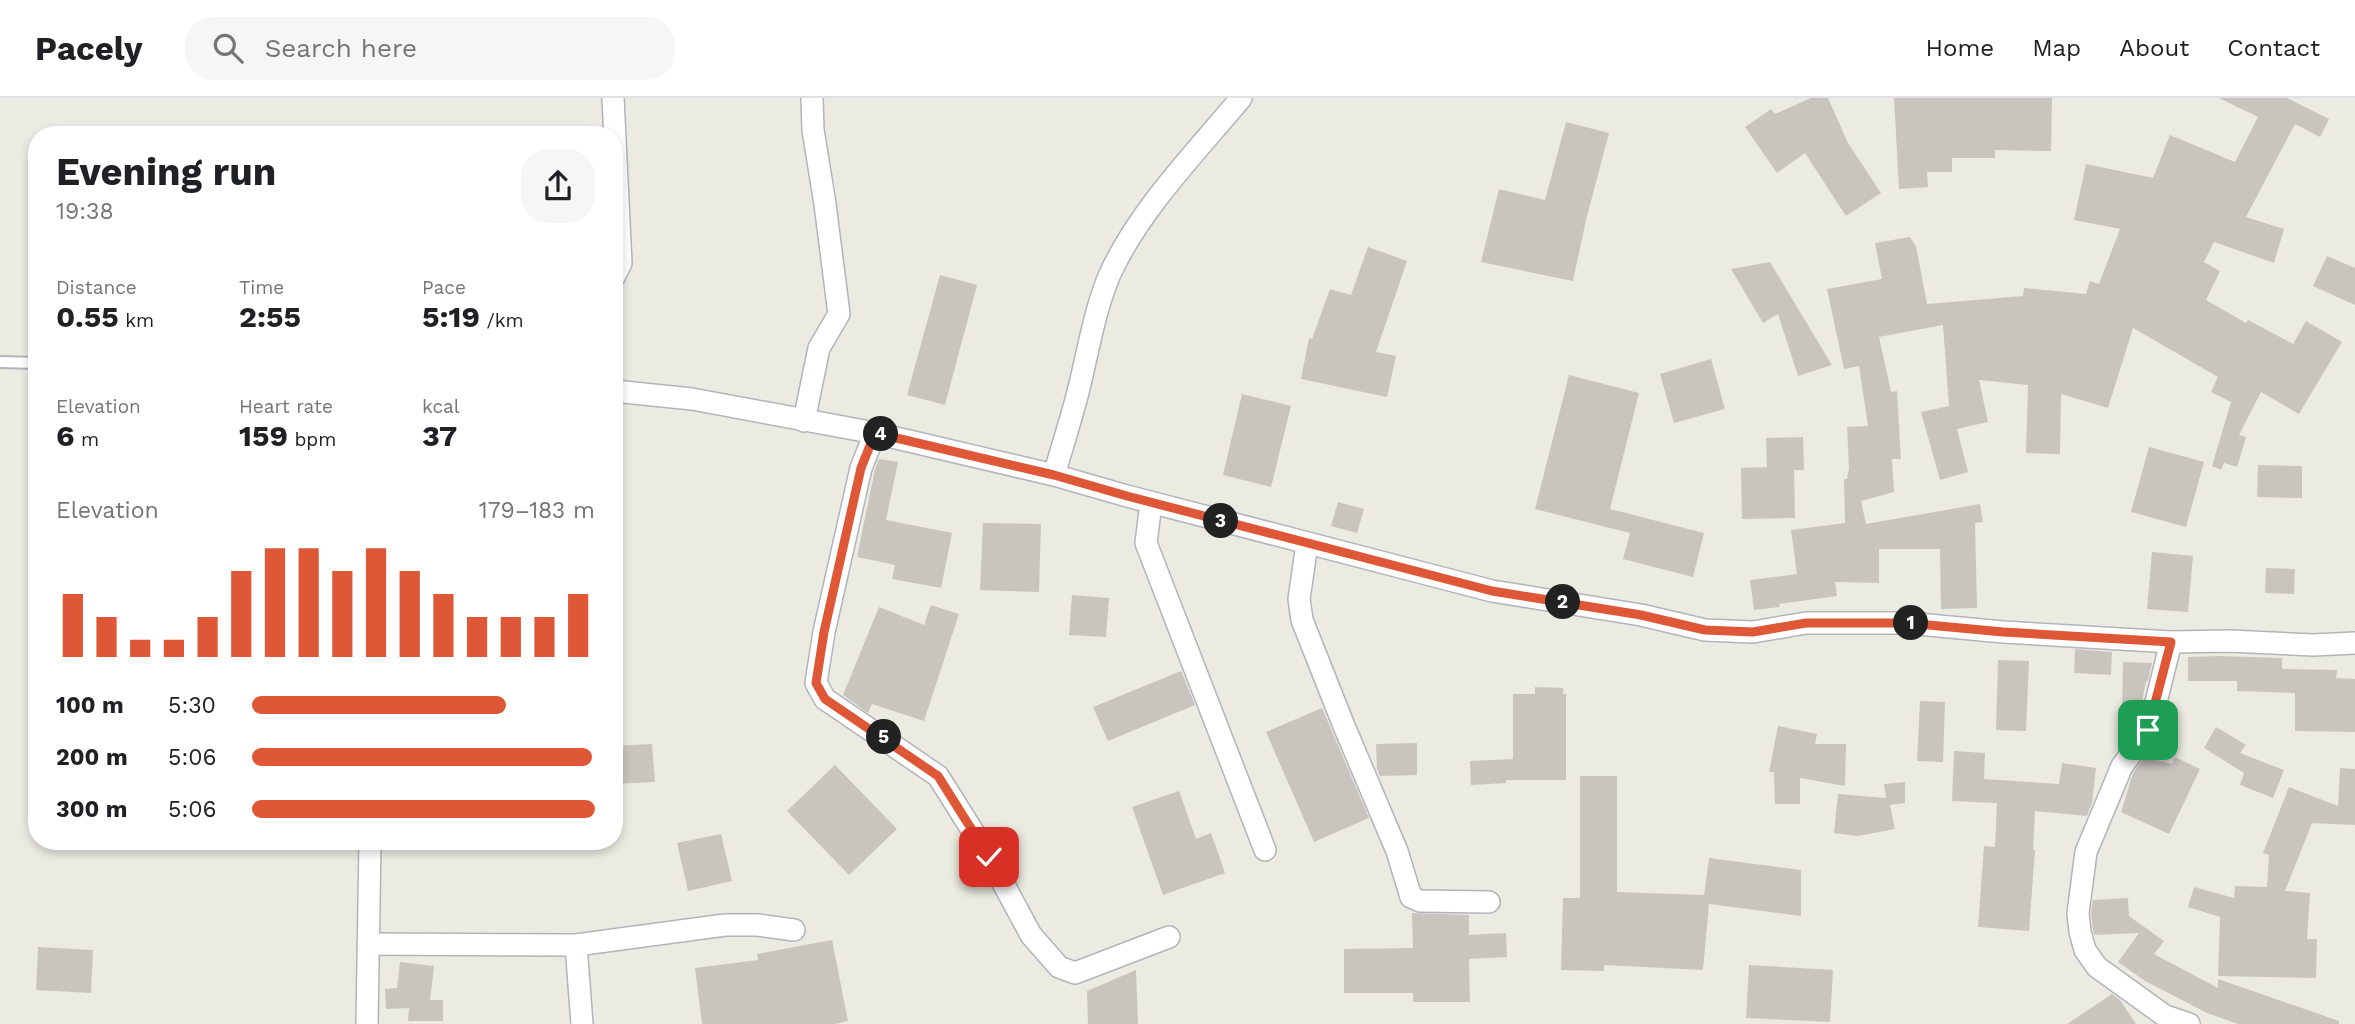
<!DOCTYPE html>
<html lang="en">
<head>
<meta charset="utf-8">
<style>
  body { margin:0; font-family:"Work Sans",sans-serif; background:#f6f6f6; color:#202124; height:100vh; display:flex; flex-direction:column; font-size:26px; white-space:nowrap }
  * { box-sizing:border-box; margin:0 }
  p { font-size:23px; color:#757577 }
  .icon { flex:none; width:38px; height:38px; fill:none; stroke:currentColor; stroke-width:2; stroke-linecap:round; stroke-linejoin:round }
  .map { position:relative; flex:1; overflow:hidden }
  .sheet { position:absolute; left:28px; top:28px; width:595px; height:724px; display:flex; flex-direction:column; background:#fff; border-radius:28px; box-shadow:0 4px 10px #0003 }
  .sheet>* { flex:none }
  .pin { position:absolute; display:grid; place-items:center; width:60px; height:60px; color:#fff; margin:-30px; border-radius:14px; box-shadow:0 4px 10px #0006 }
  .km { position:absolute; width:35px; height:35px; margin:-18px; border-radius:50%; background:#222; color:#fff; font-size:19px; line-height:35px; text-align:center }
  .round { display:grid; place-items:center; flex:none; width:74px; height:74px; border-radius:28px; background:#f6f6f6 }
  .overview { display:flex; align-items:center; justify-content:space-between; height:119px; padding:0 28px }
  h1 { font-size:38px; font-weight:700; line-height:52px }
  .stats { display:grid; grid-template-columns:repeat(3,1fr); gap:10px; height:119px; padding:7px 28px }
  .stats div { display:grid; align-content:center }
  .stats b { font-size:30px; font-weight:700 }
  .stats small { font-size:19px; font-weight:400 }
  .stats p { font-size:19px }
  .chart { height:196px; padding:14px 28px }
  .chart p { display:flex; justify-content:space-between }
  .chart svg { width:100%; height:126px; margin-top:7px; stroke:#de5837; stroke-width:6 }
  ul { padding:0 28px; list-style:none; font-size:23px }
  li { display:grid; grid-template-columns:112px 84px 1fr; align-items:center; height:52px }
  li i { height:18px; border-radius:9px; background:#de5837 }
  header { display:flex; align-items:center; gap:42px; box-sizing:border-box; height:98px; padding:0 35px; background:#fff; border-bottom:2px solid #e0e0e0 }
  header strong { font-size:33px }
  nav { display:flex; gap:38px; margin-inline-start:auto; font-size:24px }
  .search { width:490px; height:63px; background:#f6f6f6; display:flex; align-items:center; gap:18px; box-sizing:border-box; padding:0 24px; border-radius:28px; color:#757577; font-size:26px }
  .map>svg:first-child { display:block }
</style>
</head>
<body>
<header>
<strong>Pacely</strong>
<div class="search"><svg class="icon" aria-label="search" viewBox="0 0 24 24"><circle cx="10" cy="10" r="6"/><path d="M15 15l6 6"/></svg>Search here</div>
<nav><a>Home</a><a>Map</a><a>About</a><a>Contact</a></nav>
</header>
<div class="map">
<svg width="2355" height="926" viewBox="0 0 2355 926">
  <rect width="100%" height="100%" fill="#ecebe2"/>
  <g fill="#c8c5bf">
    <polygon points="1811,0 1828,0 1848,45 1881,95 1846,118 1805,55 1777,75 1745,29 1771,11 1775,16"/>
    <polygon points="1894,0 2052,0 2051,53 1995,52 1995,60 1952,60 1952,74 1927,74 1928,89 1899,91"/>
    <polygon points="2219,0 2287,0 2329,21 2320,39 2295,26 2246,119 2284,131 2274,165 2214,144 2204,164 2220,173 2206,202 2246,225 2248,222 2293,246 2306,223 2342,244 2299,316 2261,294 2239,337 2246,339 2237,369 2224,365 2221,372 2212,368 2231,304 2211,294 2218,279 2133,230 2108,310 2061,296 2060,356 2026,355 2028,287 1979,282 1988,324 1957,331 1968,374 1940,382 1921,314 1949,308 1943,227 1879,239 1891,294 1897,293 1901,361 1892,361 1894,394 1861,403 1866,426 1980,406 1983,424 1975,425 1977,510 1941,511 1940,451 1879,451 1879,485 1835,484 1837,498 1779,506 1780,509 1754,512 1750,482 1797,476 1791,432 1845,425 1844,381 1847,381 1849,370 1847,329 1868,328 1859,268 1844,271 1827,191 1882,181 1875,145 1910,139 1916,148 1927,206 2023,198 2024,190 2086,196 2090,183 2099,186 2120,131 2074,122 2086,66 2153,80 2170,37 2235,64 2258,19"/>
    <polygon points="1566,24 1609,35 1586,122 1573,183 1481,164 1499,91 1545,102"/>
    <polygon points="1368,149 1407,163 1376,254 1396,258 1387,299 1301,281 1309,240 1312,241 1330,191 1351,197"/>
    <polygon points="2327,158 2355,170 2355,207 2313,188"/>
    <polygon points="1770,164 1832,267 1798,278 1778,216 1763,225 1731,171"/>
    <polygon points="940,177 977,187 945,307 907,297"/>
    <polygon points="1711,261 1725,311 1674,325 1660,276"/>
    <polygon points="1569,277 1639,295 1610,411 1704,435 1693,479 1623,461 1630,435 1535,411"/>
    <polygon points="1242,296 1291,308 1271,389 1223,377"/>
    <polygon points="1803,339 1804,372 1794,372 1795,420 1742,421 1741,370 1767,369 1766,340"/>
    <polygon points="2149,349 2204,364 2186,429 2131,414"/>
    <polygon points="879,361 898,364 886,422 952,435 941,490 892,481 895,467 857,459 875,371"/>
    <polygon points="2258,367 2302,368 2302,400 2257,399"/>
    <polygon points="1338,404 1364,411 1357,435 1331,428"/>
    <polygon points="983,425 1041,426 1039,494 980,492"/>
    <polygon points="2152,454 2193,458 2188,514 2147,511"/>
    <polygon points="2266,470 2295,471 2294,496 2265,495"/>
    <polygon points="1072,497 1109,500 1106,539 1069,537"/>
    <polygon points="931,507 959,516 924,623 872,606 868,615 843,597 879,509 924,527"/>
    <polygon points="2075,551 2112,554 2111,577 2074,575"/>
    <polygon points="2219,558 2282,560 2282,571 2337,572 2336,580 2355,581 2355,634 2295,633 2295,595 2237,593 2237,583 2188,583 2188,559"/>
    <polygon points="1998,562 2029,563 2026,633 1996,632"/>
    <polygon points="2123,564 2152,565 2148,583 2146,583 2141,609 2122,609"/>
    <polygon points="1181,573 1195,607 1108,643 1093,609"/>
    <polygon points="1535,589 1563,590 1563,596 1566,596 1566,682 1506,682 1506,685 1471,687 1470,663 1513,661 1513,596 1535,596"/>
    <polygon points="1920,603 1945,604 1943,664 1917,663"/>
    <polygon points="1322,610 1369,720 1314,744 1266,634"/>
    <polygon points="1778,628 1817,636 1815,646 1846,646 1845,688 1800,680 1800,706 1775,706 1774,674 1769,674"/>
    <polygon points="2216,629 2246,647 2240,655 2284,672 2273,700 2240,687 2244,675 2204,650"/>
    <polygon points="1417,645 1417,677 1380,678 1377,671 1376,646"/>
    <polygon points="652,646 655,684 614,686 614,648"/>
    <polygon points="1954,653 1985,655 1984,681 2059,686 2062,665 2096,670 2092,705 2087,718 2035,713 2033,752 2035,752 2029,833 1978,829 1984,748 1995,749 1997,705 1952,703"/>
    <polygon points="2145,659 2172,666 2175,659 2200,671 2169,736 2121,714 2133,675"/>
    <polygon points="835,667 897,731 849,777 787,713"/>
    <polygon points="2340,670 2355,671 2355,727 2312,725 2285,793 2310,795 2307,841 2317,841 2316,880 2218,878 2220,819 2188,809 2194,789 2234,800 2235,788 2267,789 2269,757 2263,755 2289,689 2338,708"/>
    <polygon points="1580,678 1617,678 1617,794 1704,797 1709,760 1801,772 1801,818 1709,806 1703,872 1604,867 1604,873 1561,872 1563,800 1580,800"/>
    <polygon points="1905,684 1905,705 1890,707 1895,731 1858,738 1834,735 1838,696 1886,700 1884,686"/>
    <polygon points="1179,693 1196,741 1211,735 1225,775 1163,797 1132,709"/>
    <polygon points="721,736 732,783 688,793 677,745"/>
    <polygon points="2128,800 2129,818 2164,843 2154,856 2218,890 2218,881 2339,923 2339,926 2238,926 2207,915 2145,883 2118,864 2139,835 2094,837 2093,832 2091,815 2093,802"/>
    <polygon points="1412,815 1469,817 1469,837 1506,835 1507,859 1469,861 1470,904 1413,904 1413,895 1344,895 1344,851 1413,850"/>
    <polygon points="832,842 848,923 835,926 702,926 695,870 758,862 757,856"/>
    <polygon points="38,849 93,852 91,895 36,892"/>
    <polygon points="400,864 434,868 430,902 443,902 443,923 408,923 409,910 386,911 385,891 397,890"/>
    <polygon points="1749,867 1833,872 1830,924 1746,920"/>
    <polygon points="1136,872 1138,926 1088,926 1087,893"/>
    <polygon points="2112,896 2120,902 2136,926 2067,926"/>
  </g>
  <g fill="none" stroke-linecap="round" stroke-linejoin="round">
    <g stroke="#b3b4b9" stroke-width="14">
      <polyline id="lane" points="0,264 37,265"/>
    </g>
    <g stroke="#b3b4b9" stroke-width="24">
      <g id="street">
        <polyline points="613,0 621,165 614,179"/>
        <polyline points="614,293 692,301 875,335 1054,377 1127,398 1492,493 1641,517 1705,532 1753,534 1806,525 1907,525 2003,534 2171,544 2230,543 2313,547 2355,545"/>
        <polyline points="804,323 819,250 839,216 825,106 813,32 812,0"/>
        <polyline points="875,335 861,370 824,534 816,585 825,601 938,678 989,759 1031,837 1059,869 1075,875 1169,839"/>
        <path d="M1054,377C1062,349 1071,322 1078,294C1088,255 1094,213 1110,176C1139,112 1197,53 1241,0"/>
        <polyline points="1151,405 1146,445 1265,752"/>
        <polyline points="1307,446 1299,501 1302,522 1344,628 1397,753 1411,799 1420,803 1489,804"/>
        <polyline points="2171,544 2149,632 2122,668 2086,754 2078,815 2080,834 2085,852 2097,869 2165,918 2189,926"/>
        <polyline points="368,846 576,847 725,827 758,827 794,832"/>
        <polyline points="576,847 582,926"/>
        <polyline points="367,926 370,744"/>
      </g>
    </g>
    <use href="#lane" stroke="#fff" stroke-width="10"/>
    <use href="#street" stroke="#fff" stroke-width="21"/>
  </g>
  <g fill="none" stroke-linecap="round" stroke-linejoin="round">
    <g stroke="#fff" stroke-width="14">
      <polyline id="route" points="989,759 938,678 825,601 816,585 824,534 861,370 875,335 1054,377 1127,398 1492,493 1641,517 1705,532 1753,534 1806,525 1907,525 2003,534 2171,544 2148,632"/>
    </g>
    <use href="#route" stroke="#de5837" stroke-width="9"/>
  </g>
</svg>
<div class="pin" style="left:2148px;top:632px;background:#1e9e55"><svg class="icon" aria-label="arrive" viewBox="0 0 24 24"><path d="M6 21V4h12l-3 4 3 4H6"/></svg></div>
<div class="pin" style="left:989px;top:759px;background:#d93025"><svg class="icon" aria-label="check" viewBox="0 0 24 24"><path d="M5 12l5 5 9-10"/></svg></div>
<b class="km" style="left:1911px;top:525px">1</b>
<b class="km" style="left:1563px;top:504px">2</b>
<b class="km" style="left:1221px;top:423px">3</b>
<b class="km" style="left:881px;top:336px">4</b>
<b class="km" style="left:884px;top:639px">5</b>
<section class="sheet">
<div class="overview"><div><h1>Evening run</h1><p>19:38</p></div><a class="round"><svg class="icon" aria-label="share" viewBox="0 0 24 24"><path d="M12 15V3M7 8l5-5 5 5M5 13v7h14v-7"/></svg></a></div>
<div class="stats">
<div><p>Distance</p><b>0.55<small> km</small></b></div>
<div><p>Time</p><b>2:55</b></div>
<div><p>Pace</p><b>5:19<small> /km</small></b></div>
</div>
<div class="stats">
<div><p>Elevation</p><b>6<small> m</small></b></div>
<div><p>Heart rate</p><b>159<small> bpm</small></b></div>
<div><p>kcal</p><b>37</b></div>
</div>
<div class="chart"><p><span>Elevation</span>179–183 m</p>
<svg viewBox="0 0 160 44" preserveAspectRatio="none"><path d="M5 44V22M15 44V30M25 44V38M35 44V38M45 44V30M55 44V14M65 44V6M75 44V6M85 44V14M95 44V6M105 44V14M115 44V22M125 44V30M135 44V30M145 44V30M155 44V22"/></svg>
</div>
<ul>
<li><b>100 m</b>5:30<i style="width:74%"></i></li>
<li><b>200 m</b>5:06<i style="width:99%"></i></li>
<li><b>300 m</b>5:06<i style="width:100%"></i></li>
</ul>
</section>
</div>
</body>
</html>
